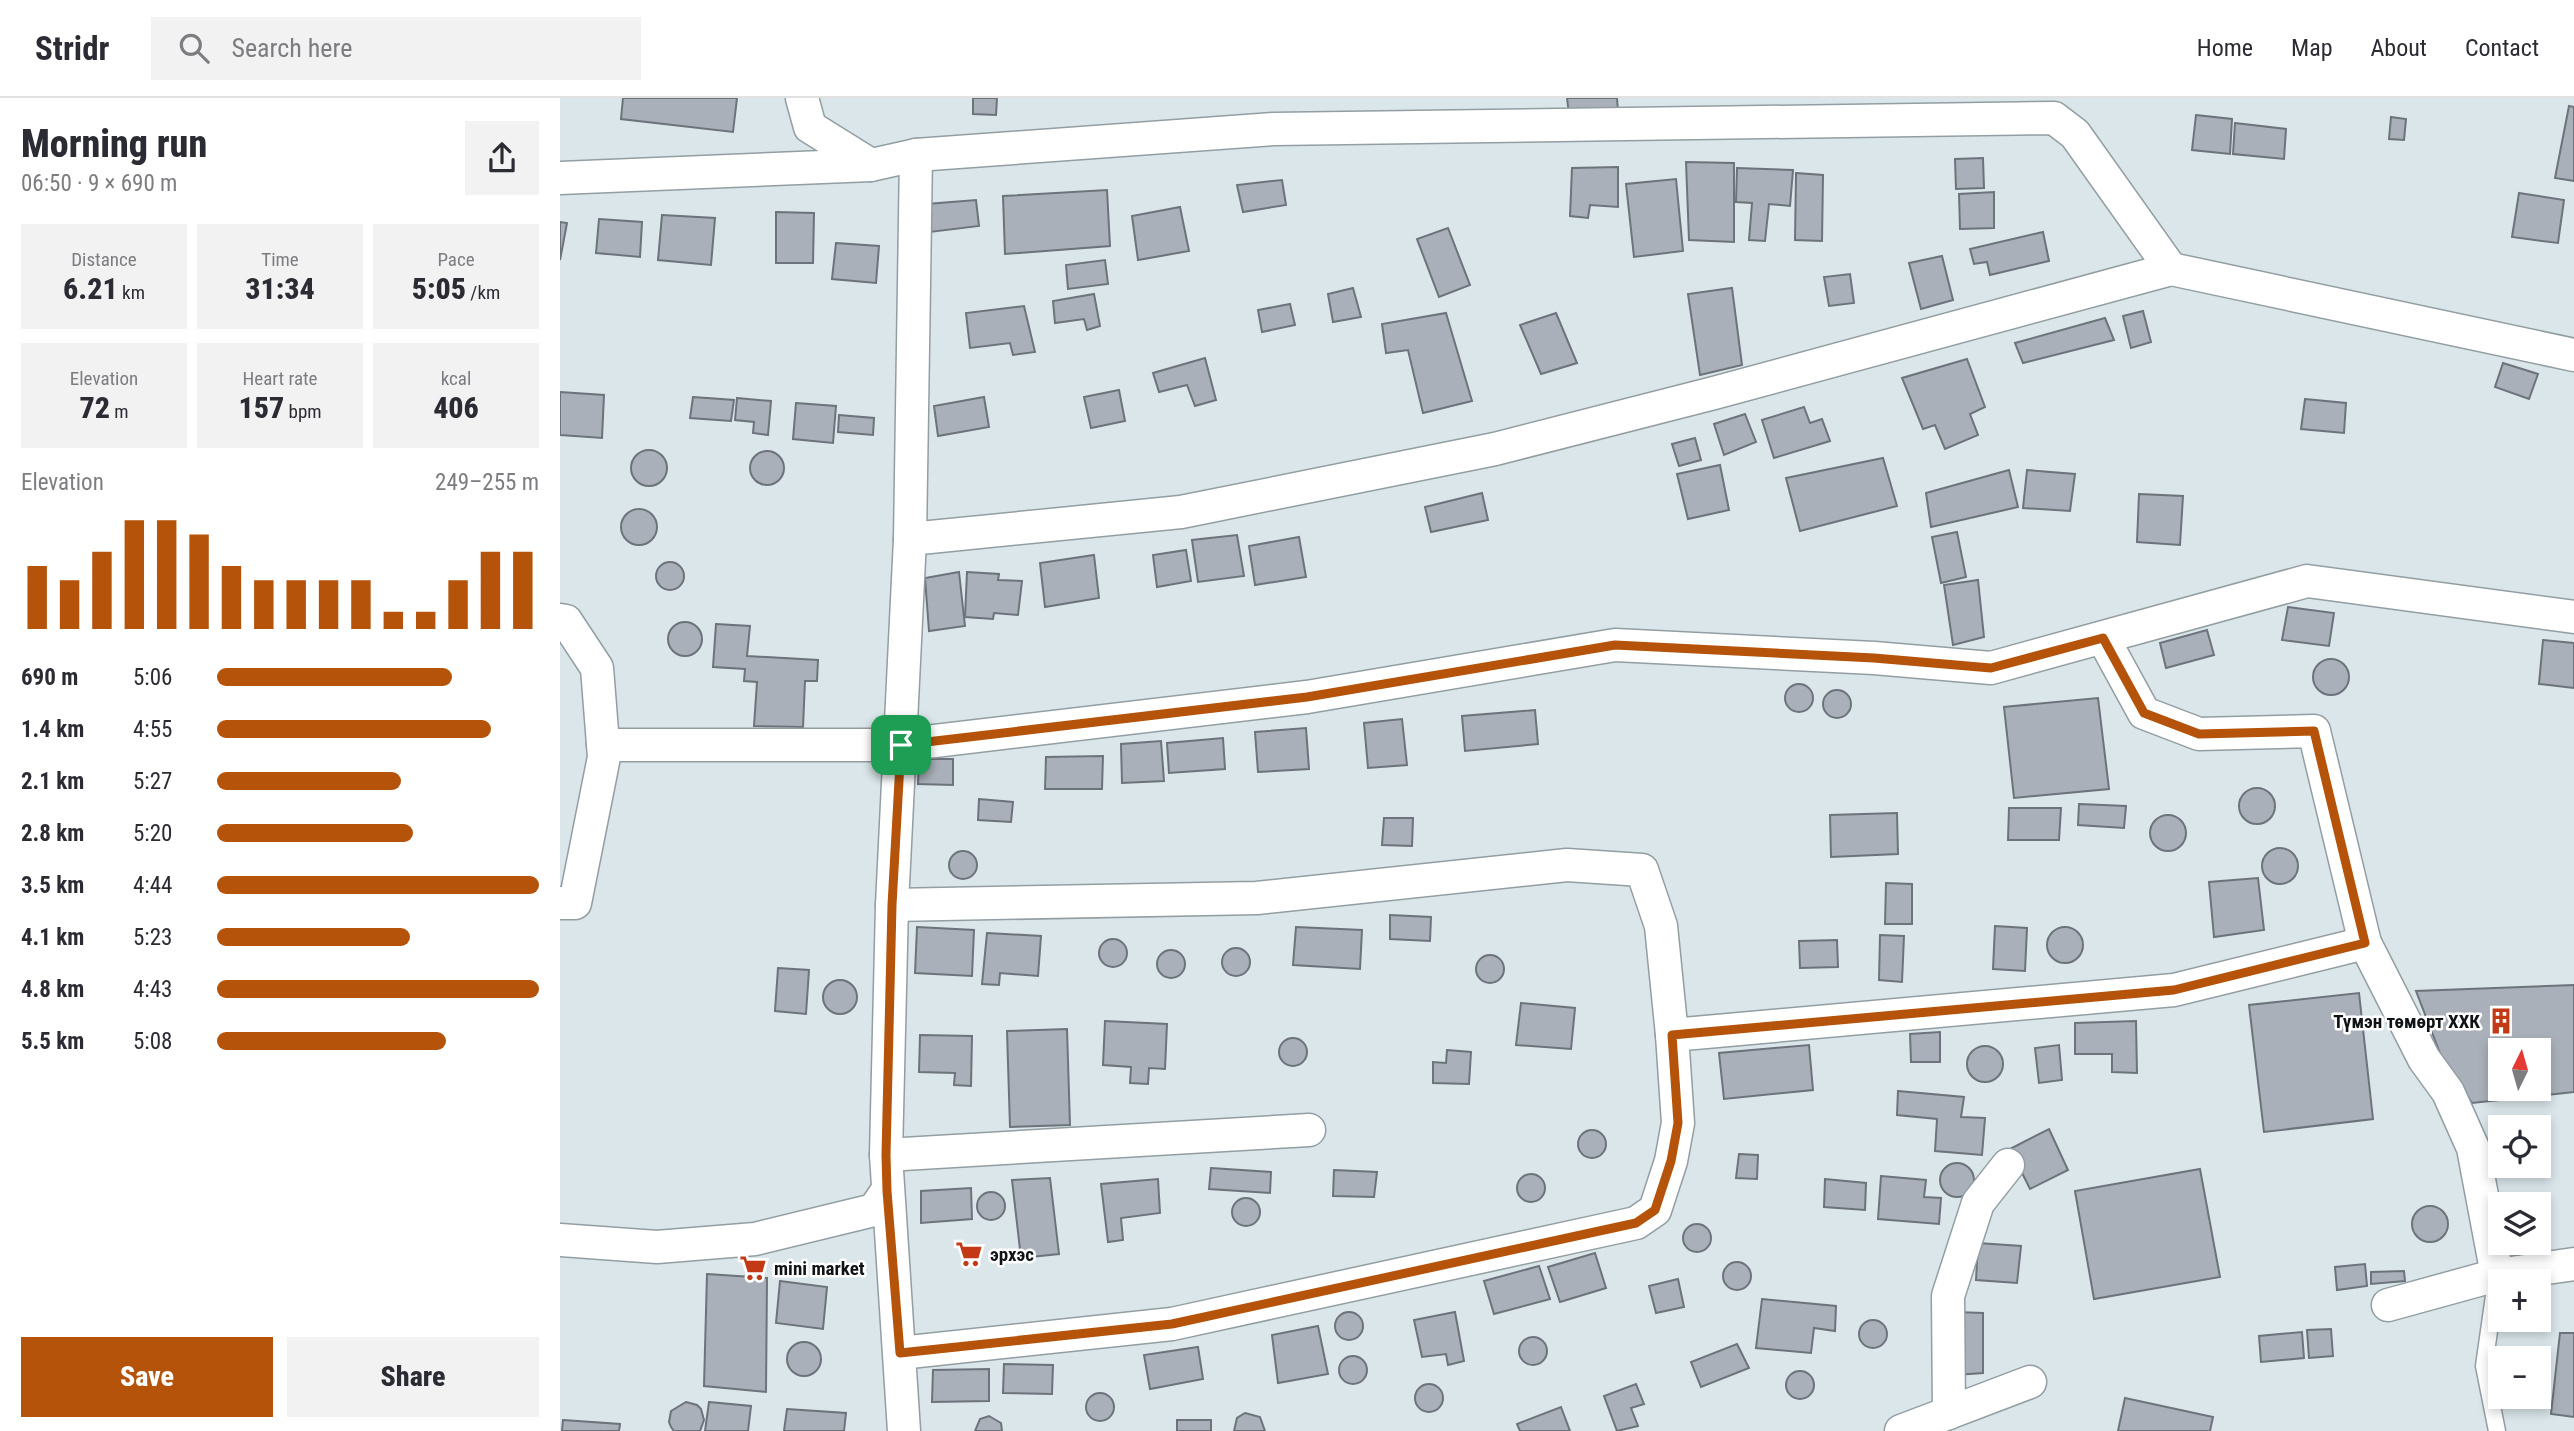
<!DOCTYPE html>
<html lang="en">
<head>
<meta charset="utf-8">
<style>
  body { margin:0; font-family:"Roboto Condensed",sans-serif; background:#f2f2f3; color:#2b2b33; height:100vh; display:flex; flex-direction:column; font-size:26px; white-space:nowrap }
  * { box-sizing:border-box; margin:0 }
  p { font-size:23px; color:#7c7c81 }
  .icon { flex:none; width:38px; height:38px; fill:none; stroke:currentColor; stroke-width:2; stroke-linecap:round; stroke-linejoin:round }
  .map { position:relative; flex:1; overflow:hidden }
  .side { display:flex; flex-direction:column; background:#fff; width:560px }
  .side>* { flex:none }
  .needle { width:46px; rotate:5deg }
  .controls { position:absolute; left:1928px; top:940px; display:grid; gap:14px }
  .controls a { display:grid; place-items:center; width:63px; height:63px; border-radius:0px; background:#fff; box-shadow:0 4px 10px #0003; font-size:35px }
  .pin { position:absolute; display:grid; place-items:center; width:60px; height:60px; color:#fff; margin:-30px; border-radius:14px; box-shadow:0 4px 10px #0006 }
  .round { display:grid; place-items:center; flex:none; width:74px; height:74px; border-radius:0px; background:#f2f2f3 }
  .summary { display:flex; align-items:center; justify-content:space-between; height:119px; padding:0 21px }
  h1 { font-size:38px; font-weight:800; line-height:52px }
  .metrics { display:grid; grid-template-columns:repeat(3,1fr); gap:10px; height:119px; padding:7px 21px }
  .metrics div { display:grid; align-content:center; border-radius:0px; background:#f2f2f3; text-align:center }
  .metrics b { font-size:30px; font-weight:800 }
  .metrics small { font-size:19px; font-weight:400 }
  .metrics p { font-size:19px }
  .chart { height:196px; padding:14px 21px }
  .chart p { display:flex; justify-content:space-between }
  .chart svg { width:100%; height:126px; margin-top:7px; stroke:#b45309; stroke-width:6 }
  .cta { display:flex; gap:14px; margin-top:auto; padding:14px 21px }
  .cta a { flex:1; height:80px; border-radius:0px; background:#b45309; color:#fff; font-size:28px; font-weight:800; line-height:80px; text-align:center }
  .cta a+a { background:#f2f2f3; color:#2b2b33 }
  ul { padding:0 21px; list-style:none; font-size:23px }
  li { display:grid; grid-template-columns:112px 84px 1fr; align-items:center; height:52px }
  li i { height:18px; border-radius:9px; background:#b45309 }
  header { display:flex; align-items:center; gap:42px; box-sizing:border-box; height:98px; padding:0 35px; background:#fff; border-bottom:2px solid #e1e1e2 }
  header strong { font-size:33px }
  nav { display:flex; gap:38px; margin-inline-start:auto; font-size:24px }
  .search { width:490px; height:63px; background:#f2f2f3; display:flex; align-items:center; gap:18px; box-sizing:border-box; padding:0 24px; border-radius:0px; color:#7c7c81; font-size:26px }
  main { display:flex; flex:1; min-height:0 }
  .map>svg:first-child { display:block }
</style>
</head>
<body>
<header>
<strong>Stridr</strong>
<div class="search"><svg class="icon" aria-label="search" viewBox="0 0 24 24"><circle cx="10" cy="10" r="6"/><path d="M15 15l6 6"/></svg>Search here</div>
<nav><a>Home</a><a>Map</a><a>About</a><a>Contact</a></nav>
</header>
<main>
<section class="side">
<div class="summary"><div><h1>Morning run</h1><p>06:50 · 9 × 690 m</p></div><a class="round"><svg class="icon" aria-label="share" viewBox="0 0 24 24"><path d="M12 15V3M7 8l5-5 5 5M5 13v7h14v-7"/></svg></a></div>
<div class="metrics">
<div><p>Distance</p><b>6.21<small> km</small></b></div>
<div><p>Time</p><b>31:34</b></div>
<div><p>Pace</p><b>5:05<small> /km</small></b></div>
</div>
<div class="metrics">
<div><p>Elevation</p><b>72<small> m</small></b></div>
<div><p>Heart rate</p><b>157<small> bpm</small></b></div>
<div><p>kcal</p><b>406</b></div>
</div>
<div class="chart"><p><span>Elevation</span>249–255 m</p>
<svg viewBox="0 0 160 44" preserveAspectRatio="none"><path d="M5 44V22M15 44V27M25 44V17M35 44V6M45 44V6M55 44V11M65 44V22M75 44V27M85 44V27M95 44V27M105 44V27M115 44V38M125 44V38M135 44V27M145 44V17M155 44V17"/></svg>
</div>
<ul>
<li><b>690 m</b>5:06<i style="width:73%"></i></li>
<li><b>1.4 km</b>4:55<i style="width:85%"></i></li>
<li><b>2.1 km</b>5:27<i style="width:57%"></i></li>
<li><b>2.8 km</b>5:20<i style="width:61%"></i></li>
<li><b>3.5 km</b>4:44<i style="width:100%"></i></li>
<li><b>4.1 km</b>5:23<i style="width:60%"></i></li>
<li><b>4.8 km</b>4:43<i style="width:100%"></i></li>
<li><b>5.5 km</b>5:08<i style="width:71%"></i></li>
</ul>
<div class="cta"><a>Save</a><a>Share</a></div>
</section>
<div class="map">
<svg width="2014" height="1333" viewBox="0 0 2014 1333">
  <rect width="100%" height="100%" fill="#dae6ea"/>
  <g fill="#aab0b9" stroke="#6d737b" stroke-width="2" fill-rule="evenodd">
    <polygon points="63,0 177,0 173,34 61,21"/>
    <polygon points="413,0 437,0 436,17 413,16"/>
    <polygon points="1007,0 1057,0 1058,14 1009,16"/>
    <polygon points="2009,8 2014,9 2014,83 1995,80"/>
    <polygon points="1636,17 1672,21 1670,56 1632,52"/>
    <polygon points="1831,19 1846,21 1844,42 1829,41"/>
    <polygon points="1675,25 1726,31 1724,61 1673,56"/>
    <polygon points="1423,60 1424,90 1396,91 1395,61"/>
    <polygon points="1126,64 1174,65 1174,144 1129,142"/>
    <polygon points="1058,69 1058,109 1030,107 1028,120 1010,118 1012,70"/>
    <polygon points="1177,70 1233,72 1230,108 1209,106 1205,143 1189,142 1192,105 1176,104"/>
    <polygon points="1236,75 1263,77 1262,143 1235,142"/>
    <polygon points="1116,81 1123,153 1074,159 1066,86"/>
    <polygon points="722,82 726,107 683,114 677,87"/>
    <polygon points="547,92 550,148 445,156 443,98"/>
    <polygon points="1434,94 1434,130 1400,131 1399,96"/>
    <polygon points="1959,95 2004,102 1998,145 1952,139"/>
    <polygon points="416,102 419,128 370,134 367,106"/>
    <polygon points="620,109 629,153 578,162 572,118"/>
    <polygon points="216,114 254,115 253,165 216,165"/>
    <polygon points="102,117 155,120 151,167 98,162"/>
    <polygon points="39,121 82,124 80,159 36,155"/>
    <polygon points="0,124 7,125 0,162"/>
    <polygon points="888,130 910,187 879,199 857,141"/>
    <polygon points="1483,134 1489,163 1430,177 1427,164 1414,166 1410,151"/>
    <polygon points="276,145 319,148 316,185 272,181"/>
    <polygon points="1382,158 1393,202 1361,211 1349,165"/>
    <polygon points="545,162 548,186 508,191 506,167"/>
    <polygon points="1290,176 1294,205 1269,208 1264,179"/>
    <polygon points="793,190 801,219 773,224 768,196"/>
    <polygon points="1172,190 1182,267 1140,277 1128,196"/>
    <polygon points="534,196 540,228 527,232 524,221 495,225 493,203"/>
    <polygon points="730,206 735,227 702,234 698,212"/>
    <polygon points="464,208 475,254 453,257 450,245 410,250 406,215"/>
    <polygon points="1583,213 1591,244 1571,250 1563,218"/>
    <polygon points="886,215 912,303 863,315 848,252 826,255 822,226"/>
    <polygon points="996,215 1017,265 981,276 960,227"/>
    <polygon points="1545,220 1554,242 1463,265 1455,245"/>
    <polygon points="645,260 656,302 635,308 627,287 599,294 593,275"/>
    <polygon points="1407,261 1425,309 1410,316 1418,337 1385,351 1375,327 1363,331 1342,280"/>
    <polygon points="1943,265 1978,276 1969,301 1935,289"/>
    <polygon points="559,292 565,323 531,330 524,299"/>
    <polygon points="0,294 44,297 42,340 0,337"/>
    <polygon points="133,299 174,302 171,323 130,320"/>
    <polygon points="424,299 429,329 378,338 374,308"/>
    <polygon points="177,300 211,303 208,337 193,335 194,324 175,322"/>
    <polygon points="1745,301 1786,305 1784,335 1741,331"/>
    <polygon points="236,305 276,308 273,345 233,341"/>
    <polygon points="1244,309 1250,325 1262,321 1270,343 1214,360 1202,322"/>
    <polygon points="1185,316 1196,344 1164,357 1154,326"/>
    <polygon points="279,317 314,320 313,337 278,334"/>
    <polygon points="1135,340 1141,362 1119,368 1112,346"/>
    <circle cx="89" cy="370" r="18"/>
    <circle cx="207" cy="370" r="17"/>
    <polygon points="1323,360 1337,408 1240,433 1226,380"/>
    <polygon points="1160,367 1169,412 1128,421 1117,376"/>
    <polygon points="1449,372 1458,409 1371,429 1366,395"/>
    <polygon points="1467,372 1515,376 1510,413 1463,410"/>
    <polygon points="922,395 928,422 871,434 865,409"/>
    <polygon points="1579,396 1623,398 1620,447 1577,444"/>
    <circle cx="79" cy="429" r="18"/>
    <polygon points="1397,434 1406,479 1381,485 1372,439"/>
    <polygon points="677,437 684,478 638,484 632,442"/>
    <polygon points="739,439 746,479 695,487 689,448"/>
    <polygon points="626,452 631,483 597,489 593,457"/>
    <polygon points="534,457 539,500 485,509 480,465"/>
    <circle cx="110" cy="478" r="14"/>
    <polygon points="399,474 405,528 369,533 365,480"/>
    <polygon points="407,474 439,476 438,482 462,483 458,517 434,515 433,521 405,519"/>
    <polygon points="1418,482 1424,539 1393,547 1384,487"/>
    <polygon points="1728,509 1774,515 1769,548 1722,542"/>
    <circle cx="125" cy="541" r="17"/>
    <polygon points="156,526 190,528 187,558 258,562 257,583 245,583 243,629 194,628 197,584 184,583 185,571 153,569"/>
    <polygon points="1647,532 1654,557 1606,570 1600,545"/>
    <polygon points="1983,542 2014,545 2014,590 1979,586"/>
    <circle cx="1771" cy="579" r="18"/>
    <circle cx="1239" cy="600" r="14"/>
    <circle cx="1277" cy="606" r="14"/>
    <polygon points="1538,600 1549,691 1454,700 1444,609"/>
    <polygon points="975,612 978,646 905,653 902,618"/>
    <polygon points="842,621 847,667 808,670 804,625"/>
    <polygon points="746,630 749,671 698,674 695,634"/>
    <polygon points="663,640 665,671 609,675 607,645"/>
    <polygon points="601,643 604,683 562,685 561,646"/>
    <polygon points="543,658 542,691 485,691 486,659"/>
    <polygon points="359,661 393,661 393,687 358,686"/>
    <circle cx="1697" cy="708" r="18"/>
    <polygon points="419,701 453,704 451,724 418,722"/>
    <polygon points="1519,706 1566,708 1564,730 1518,727"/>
    <polygon points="1449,710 1501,710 1499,742 1448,742"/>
    <polygon points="1337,715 1338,756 1271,759 1270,717"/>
    <circle cx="1608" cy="735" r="18"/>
    <polygon points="824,720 853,720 852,748 822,747"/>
    <circle cx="1720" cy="768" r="18"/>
    <circle cx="403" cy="767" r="14"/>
    <polygon points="1698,780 1704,832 1654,839 1649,784"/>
    <polygon points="1326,785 1352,786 1352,826 1325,826"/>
    <polygon points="830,817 871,819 870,843 830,841"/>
    <polygon points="1435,828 1467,830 1465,873 1433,871"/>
    <polygon points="357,829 414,832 412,878 355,875"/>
    <polygon points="736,829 802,832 800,871 733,867"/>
    <circle cx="1505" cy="847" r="18"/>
    <polygon points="427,835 481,838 478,878 440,875 439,887 422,886"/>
    <polygon points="1320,837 1344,838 1342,884 1319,882"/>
    <circle cx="553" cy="855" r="14"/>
    <polygon points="1277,842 1278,869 1240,870 1239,843"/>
    <circle cx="676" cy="864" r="14"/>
    <circle cx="611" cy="866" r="14"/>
    <circle cx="930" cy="871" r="14"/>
    <polygon points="218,870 249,872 246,916 215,913"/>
    <circle cx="280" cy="899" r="17"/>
    <path d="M2014,887V994L1912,1005L1883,963L1856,893ZM1941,952H1979V990H1941Z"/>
    <polygon points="1799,895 1813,1021 1704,1034 1689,907"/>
    <polygon points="961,905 1015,910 1011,951 956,947"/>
    <polygon points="545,923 607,926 605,971 589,970 588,986 570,985 571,969 543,967"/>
    <polygon points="1576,923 1577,975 1552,974 1552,956 1515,956 1515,925"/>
    <polygon points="507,931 510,1027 450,1029 447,933"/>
    <polygon points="1380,934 1380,964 1351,964 1350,936"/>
    <polygon points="360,937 412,938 411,988 394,987 395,975 359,974"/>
    <circle cx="733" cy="954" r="14"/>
    <polygon points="1249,947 1253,992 1164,1001 1159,955"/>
    <polygon points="1499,947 1502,982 1479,985 1475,950"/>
    <circle cx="1425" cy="966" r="18"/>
    <polygon points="887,952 911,954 909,986 873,985 873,964 886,965"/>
    <polygon points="1338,993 1404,999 1401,1019 1425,1020 1422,1057 1375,1053 1377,1021 1337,1017"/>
    <polygon points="1489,1031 1508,1072 1470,1091 1450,1051"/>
    <circle cx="1032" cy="1046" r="14"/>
    <polygon points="1179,1056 1198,1057 1197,1081 1176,1080"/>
    <circle cx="1397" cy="1082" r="17"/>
    <polygon points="651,1070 711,1074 710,1095 649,1091"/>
    <polygon points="1640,1071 1660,1179 1534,1201 1515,1093"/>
    <polygon points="774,1072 817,1074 814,1099 773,1098"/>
    <circle cx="971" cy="1090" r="14"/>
    <polygon points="1321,1078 1366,1082 1364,1099 1381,1100 1379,1126 1318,1121"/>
    <polygon points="490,1080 499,1156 461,1160 452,1082"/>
    <polygon points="598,1081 600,1115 561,1120 563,1142 548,1144 541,1086"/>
    <polygon points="1265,1081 1306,1085 1305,1112 1264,1109"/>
    <polygon points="411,1090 412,1121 361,1125 361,1093"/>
    <circle cx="431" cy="1108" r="14"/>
    <circle cx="686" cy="1114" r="14"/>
    <circle cx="1870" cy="1126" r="18"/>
    <circle cx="1137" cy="1140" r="14"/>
    <polygon points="1418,1145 1461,1148 1457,1185 1416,1182"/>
    <polygon points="1035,1155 1046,1190 1000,1204 988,1169"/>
    <circle cx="1177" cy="1178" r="14"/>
    <polygon points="1805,1166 1807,1188 1777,1192 1775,1169"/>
    <polygon points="979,1168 990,1201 934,1216 924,1183"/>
    <polygon points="1844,1173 1845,1183 1811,1186 1811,1174"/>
    <polygon points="147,1176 207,1180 206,1294 144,1288"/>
    <polygon points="1118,1181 1124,1209 1096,1215 1089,1188"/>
    <polygon points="220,1183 267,1189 263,1231 216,1225"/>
    <polygon points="1202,1201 1276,1208 1275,1233 1254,1230 1251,1255 1196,1250"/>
    <polygon points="895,1214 904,1263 888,1267 886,1256 862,1259 854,1222"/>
    <polygon points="1396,1214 1423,1215 1423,1275 1396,1277"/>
    <circle cx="789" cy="1228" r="14"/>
    <circle cx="1313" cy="1236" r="14"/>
    <polygon points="758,1228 768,1276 718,1285 712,1237"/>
    <polygon points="1771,1231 1773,1258 1749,1260 1747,1232"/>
    <polygon points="1742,1234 1744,1260 1701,1264 1699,1238"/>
    <polygon points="2000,1235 2014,1235 2014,1319 1991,1316"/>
    <circle cx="973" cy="1253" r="14"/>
    <circle cx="244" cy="1261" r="17"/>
    <polygon points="1177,1246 1189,1270 1141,1289 1131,1264"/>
    <polygon points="638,1249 643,1281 590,1291 584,1257"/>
    <circle cx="793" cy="1272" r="14"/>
    <polygon points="444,1266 493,1267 492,1296 443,1295"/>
    <polygon points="429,1271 429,1303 372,1304 373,1272"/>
    <circle cx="1240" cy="1287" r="14"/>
    <polygon points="1076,1286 1084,1306 1071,1310 1078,1328 1057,1333 1044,1298"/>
    <circle cx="869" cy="1300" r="14"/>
    <circle cx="540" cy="1309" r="14"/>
    <polygon points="1565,1300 1653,1319 1650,1333 1558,1333"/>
    <polygon points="126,1304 137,1307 141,1311 144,1322 140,1333 114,1333 111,1329 109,1324 111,1313"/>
    <polygon points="149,1304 191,1308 188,1333 145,1333"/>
    <polygon points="1001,1309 1010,1333 960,1333 957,1326"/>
    <polygon points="227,1311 286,1315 284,1333 224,1333"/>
    <polygon points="685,1315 700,1319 705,1333 674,1333 677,1320"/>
    <polygon points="429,1318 441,1325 442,1333 415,1333 420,1321"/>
    <polygon points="3,1322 60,1326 59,1333 2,1333"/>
    <rect x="617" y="1322" width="34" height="11"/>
  </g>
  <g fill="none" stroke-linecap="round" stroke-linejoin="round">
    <g stroke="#929ea2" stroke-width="19">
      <polyline id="service" points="1937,1333 1924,1268 1937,1177"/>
    </g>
    <g stroke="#929ea2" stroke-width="35">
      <g id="minor">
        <polyline points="242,0 250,29 311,67 356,57 350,441 332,807 326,1057 344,1333"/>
        <polyline points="356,57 714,31 1494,20 1515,36 1611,171"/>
        <polyline points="0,80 311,67"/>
        <polyline points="350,441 621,414 935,351 1154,295 1611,171 2014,257"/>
        <polyline points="0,522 6,523 37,570 44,659 15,805 0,805"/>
        <polyline points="1543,540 1584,615 1639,636 1754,633 1805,845 1864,961 1888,994 1913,1050 1937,1177 1828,1207"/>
        <polyline points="43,647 341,647 747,599 1055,547 1314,560 1431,570 1747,483 2014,519"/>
        <polyline points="332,807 697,800 1007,767 1082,772 1101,828 1112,937 1614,892 1805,845"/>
        <polyline points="326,1057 749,1032"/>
        <polyline points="0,1142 97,1149 195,1141 314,1112 327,1093"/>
        <polyline points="1937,1177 2014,1166"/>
        <polyline points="340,1255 612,1226 1076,1125 1095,1112 1111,1063 1118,1025 1112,937"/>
        <polyline points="1389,1315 1388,1198 1418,1105 1448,1067"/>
        <polyline points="1341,1333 1470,1284"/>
      </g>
    </g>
    <use href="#service" stroke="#fff" stroke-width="16"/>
    <use href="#minor" stroke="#fff" stroke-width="32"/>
  </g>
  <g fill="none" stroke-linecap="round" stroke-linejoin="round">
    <g stroke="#fff" stroke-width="14">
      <polygon id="route" points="1543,540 1584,615 1639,636 1754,633 1805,845 1614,892 1112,937 1118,1025 1111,1063 1095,1112 1076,1125 612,1226 340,1255 327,1093 326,1057 332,807 341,647 747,599 1055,547 1314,560 1431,570"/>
    </g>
    <use href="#route" stroke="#b45309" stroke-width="9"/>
  </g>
  <defs>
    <g id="building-bare" transform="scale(2.1)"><path d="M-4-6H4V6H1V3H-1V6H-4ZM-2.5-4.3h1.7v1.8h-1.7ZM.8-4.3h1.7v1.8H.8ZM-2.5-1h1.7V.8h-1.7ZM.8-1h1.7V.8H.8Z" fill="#c33915" stroke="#fff" stroke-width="2.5" paint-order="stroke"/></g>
    <g id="supermarket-bare" transform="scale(2.1)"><path d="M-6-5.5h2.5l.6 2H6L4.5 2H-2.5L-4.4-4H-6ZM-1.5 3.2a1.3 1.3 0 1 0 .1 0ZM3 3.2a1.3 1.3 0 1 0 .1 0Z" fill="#c33915" stroke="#fff" stroke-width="2.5" paint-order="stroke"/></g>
  </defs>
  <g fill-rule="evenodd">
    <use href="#building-bare" x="1941" y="923"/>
    <use href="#supermarket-bare" x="409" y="1156"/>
    <use href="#supermarket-bare" x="193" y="1170"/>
  </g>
  <g text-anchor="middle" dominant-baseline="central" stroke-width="5" stroke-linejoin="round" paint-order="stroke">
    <g font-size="19" font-weight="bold" fill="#0f1315" stroke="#fff" text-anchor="start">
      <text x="1920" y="923" text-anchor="end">Түмэн төмөрт ХХК</text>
      <text x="430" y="1156">эрхэс</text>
      <text x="214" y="1170">mini market</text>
    </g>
  </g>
</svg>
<div class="controls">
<a><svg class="needle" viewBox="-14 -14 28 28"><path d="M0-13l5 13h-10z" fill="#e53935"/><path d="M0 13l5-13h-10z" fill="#7c7c81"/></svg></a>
<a><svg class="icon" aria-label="locate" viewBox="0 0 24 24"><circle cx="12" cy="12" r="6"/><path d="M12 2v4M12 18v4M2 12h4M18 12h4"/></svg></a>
<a><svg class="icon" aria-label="layers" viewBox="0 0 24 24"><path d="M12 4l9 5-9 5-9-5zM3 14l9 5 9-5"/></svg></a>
<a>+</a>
<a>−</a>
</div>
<div class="pin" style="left:341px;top:647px;background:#1e9e55"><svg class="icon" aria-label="arrive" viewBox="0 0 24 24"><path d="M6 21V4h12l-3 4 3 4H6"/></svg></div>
</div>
</main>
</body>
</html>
